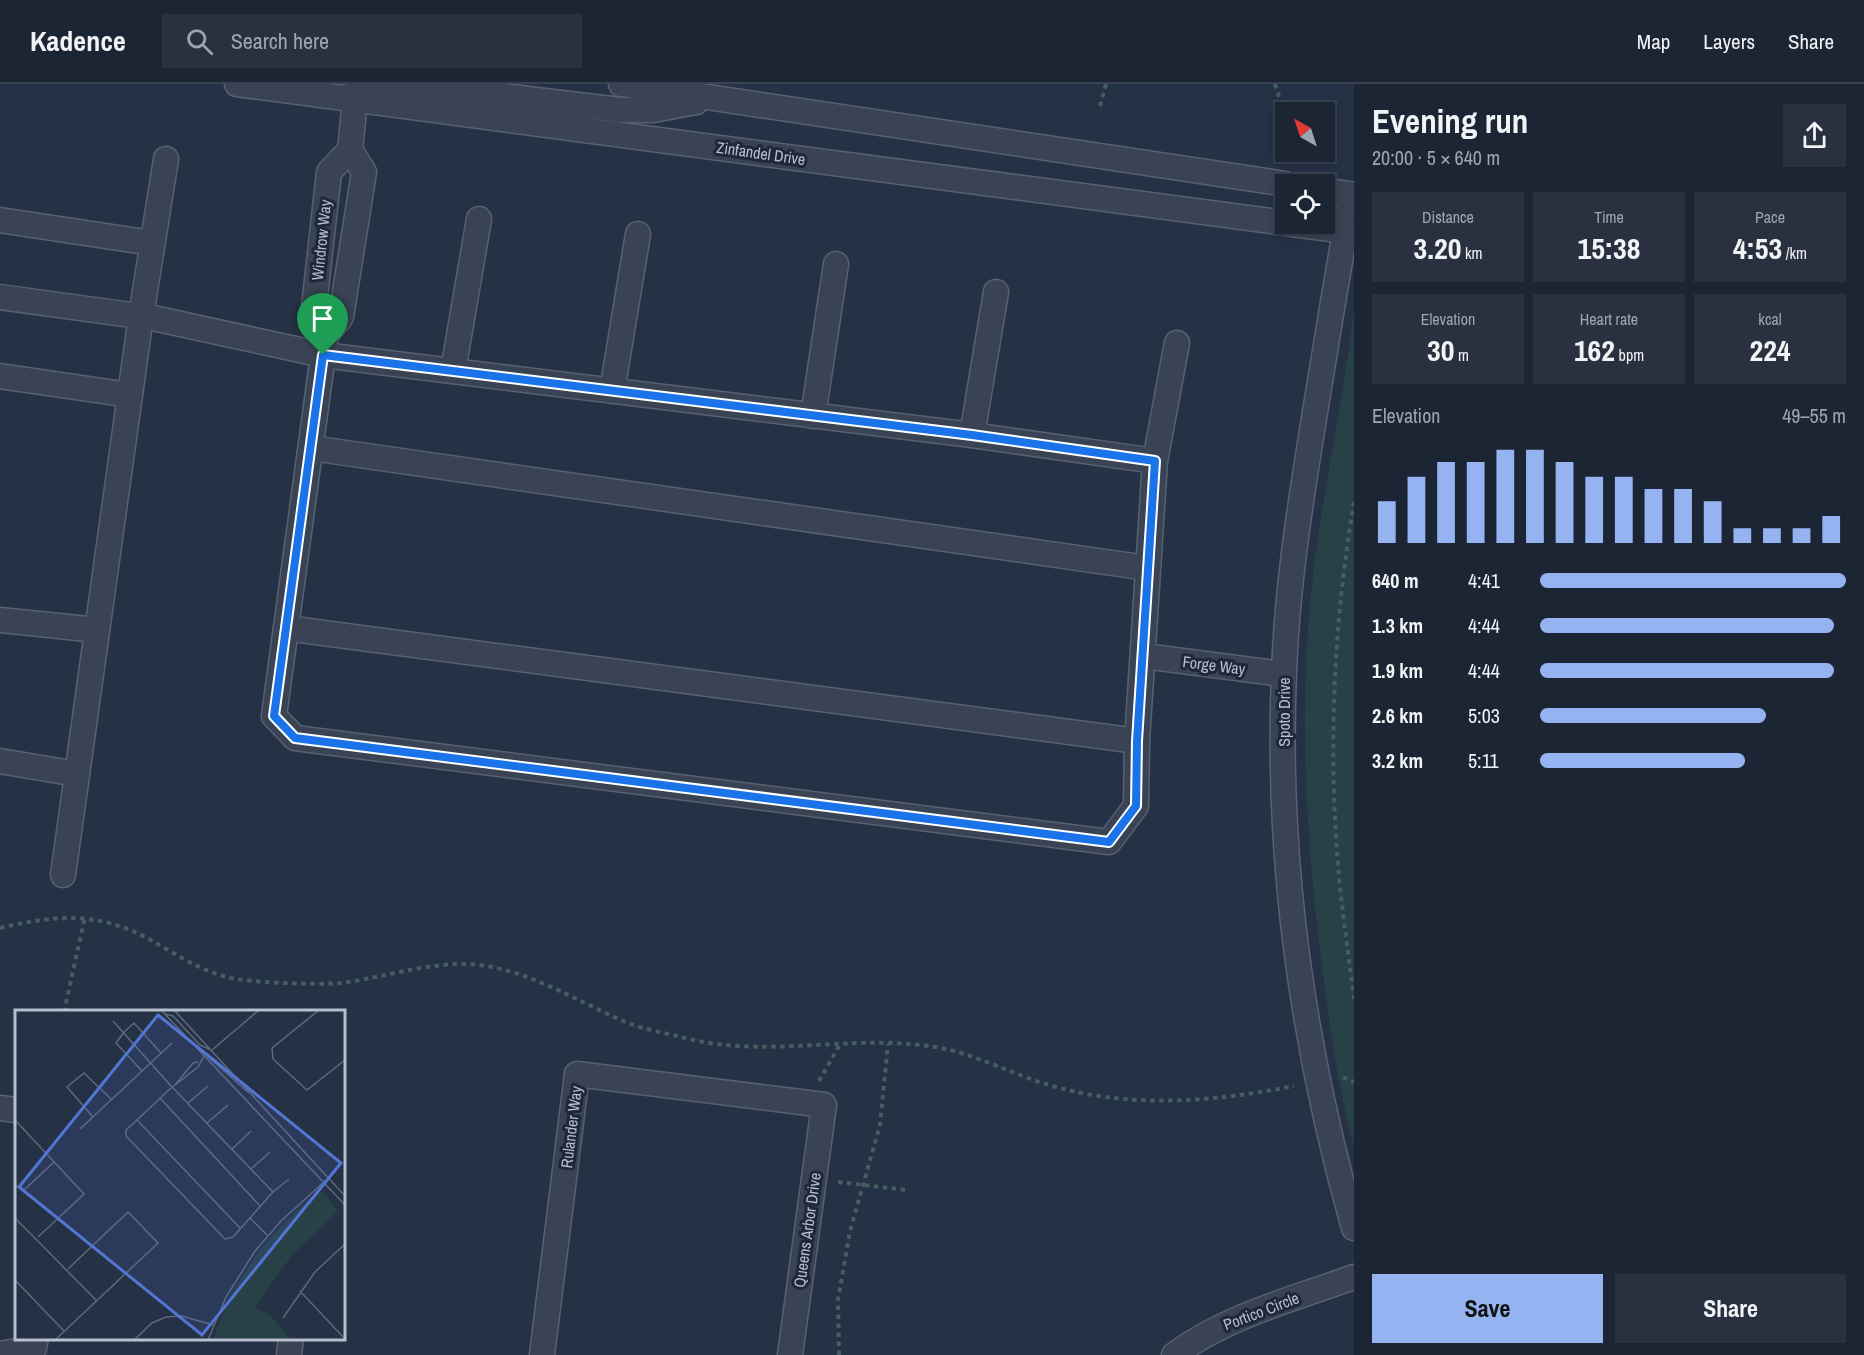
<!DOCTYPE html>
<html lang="en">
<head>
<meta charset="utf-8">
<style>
  body { margin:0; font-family:"Archivo Narrow",sans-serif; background:#293140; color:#f1f3f6; height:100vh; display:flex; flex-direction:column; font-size:22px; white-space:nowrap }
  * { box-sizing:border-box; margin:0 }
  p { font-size:20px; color:#a0a5ac }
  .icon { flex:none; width:33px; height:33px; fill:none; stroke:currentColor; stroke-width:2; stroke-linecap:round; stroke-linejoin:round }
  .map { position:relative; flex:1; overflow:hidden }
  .drawer { display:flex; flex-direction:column; background:#1c2534; width:510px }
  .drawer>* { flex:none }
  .needle { width:39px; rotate:321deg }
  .controls { position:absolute; left:1275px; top:18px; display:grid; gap:12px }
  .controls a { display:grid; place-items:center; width:60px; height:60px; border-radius:0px; background:#1c2534; box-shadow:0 3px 9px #0003,0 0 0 2px #3a424f; font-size:30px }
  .pin { position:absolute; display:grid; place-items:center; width:51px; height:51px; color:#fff; margin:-62px -26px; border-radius:50% 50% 50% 0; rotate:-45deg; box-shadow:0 0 6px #0007 }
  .pin .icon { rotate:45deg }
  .round { display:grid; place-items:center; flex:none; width:63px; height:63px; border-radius:0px; background:#293140 }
  .summary { display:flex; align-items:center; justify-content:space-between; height:102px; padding:0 18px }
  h1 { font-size:33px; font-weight:700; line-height:45px }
  .metrics { display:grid; grid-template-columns:repeat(3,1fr); gap:9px; height:102px; padding:6px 18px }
  .metrics div { display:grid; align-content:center; border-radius:0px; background:#293140; text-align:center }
  .metrics b { font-size:30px; font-weight:700 }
  .metrics small { font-size:16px; font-weight:400 }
  .metrics p { font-size:16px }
  .chart { height:168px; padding:12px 18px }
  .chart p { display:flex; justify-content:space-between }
  .chart svg { width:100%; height:108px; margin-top:6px; stroke:#95b2f1; stroke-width:6 }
  .button { display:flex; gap:12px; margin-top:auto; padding:12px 18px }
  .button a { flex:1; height:69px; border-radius:0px; background:#95b2f1; color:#111; font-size:24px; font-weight:700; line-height:69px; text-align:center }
  .button a+a { background:#293140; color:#f1f3f6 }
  ul { padding:0 18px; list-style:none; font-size:20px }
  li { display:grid; grid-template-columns:96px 72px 1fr; align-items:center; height:45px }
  li i { height:15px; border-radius:8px; background:#95b2f1 }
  header { display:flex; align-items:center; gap:36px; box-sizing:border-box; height:84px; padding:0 30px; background:#1c2534; border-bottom:2px solid #3a424f }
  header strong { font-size:28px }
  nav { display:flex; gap:33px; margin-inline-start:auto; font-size:21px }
  .search { width:420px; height:54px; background:#293140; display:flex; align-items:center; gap:15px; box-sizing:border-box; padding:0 21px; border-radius:0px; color:#a0a5ac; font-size:22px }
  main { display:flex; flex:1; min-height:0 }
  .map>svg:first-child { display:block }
</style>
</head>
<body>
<header>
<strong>Kadence</strong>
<div class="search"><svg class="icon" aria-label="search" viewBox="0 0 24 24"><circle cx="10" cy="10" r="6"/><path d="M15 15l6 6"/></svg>Search here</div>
<nav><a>Map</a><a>Layers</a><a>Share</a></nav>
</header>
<main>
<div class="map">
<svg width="1354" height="1271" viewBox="0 0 1354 1271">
  <rect width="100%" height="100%" fill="#253145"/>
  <path fill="#274146" d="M1354,227V1062C1337,1001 1329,938 1321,875C1304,737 1297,598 1317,460C1328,382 1345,305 1354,227Z"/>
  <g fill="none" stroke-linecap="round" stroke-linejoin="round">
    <g stroke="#586172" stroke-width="27">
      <g id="minor">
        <polyline points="237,0 1286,139"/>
        <polyline points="404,0 620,26 653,26 696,18"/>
        <polyline points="621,0 1286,100"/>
        <polyline points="349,12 371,3 392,0"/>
        <polyline points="1324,106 1354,111"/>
        <path d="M1352,111C1338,183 1327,256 1315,328C1301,415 1287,501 1284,589C1276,776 1303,964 1354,1144"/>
        <polyline points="0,136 152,159"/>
        <polyline points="1292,140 1354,148"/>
        <polyline points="0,213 153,234 323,271 972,351 1155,377 1137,657 1136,722 1109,758 295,654 274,632 323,271 326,251 341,233 364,88 350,66"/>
        <polyline points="326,251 313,232 329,88 350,66 355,15"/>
        <polyline points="453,287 479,135"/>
        <polyline points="0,292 130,311"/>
        <polyline points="612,307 638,150"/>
        <polyline points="813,332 836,180"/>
        <polyline points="972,351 996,208"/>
        <polyline points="311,364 1147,484"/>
        <polyline points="1155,377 1177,259"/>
        <polyline points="0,536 97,546"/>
        <polyline points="286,544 1137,657"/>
        <polyline points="1144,572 1283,590"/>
        <polyline points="0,677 77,690"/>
        <polyline points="63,791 141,232 166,75"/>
        <polyline points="0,1024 16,1026"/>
        <polyline points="0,1270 34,1264 36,1254"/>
        <polyline points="289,1271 291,1254"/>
        <polyline points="542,1271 577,990 824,1021 790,1271"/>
        <path d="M1174,1271C1227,1232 1293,1215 1354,1193"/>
      </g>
    </g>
    <g stroke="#455e62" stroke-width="4" stroke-dasharray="4.5 4.5" stroke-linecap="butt">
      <polyline points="1275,0 1280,16 1276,76"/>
      <polyline points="1100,22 1106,0"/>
      <path d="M1354,418C1333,541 1328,669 1339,793C1343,834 1349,874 1354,915"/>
      <path d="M0,844C56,831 96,827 149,855C174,869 199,886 227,893C249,899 318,901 341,899C388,893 432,876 480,881C532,888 575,916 623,937C641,945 662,948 681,953C767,976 851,949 935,963C974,969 1011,990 1049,1001C1130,1025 1212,1018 1294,1002"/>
      <polyline points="64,928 85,833"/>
      <polyline points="1343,993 1354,998"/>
      <polyline points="819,997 839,962"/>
      <polyline points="838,1098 906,1106"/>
      <polyline points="839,1271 838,1216 850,1147 880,1041 888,960"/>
    </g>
    <use href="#minor" stroke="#394354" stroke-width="24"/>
  </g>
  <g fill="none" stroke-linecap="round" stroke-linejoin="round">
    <g stroke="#fff" stroke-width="12">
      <polygon id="route" points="323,271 972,351 1155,377 1137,657 1136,722 1109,758 295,654 274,632"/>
    </g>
    <use href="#route" stroke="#1a73e8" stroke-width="8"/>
  </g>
  <g text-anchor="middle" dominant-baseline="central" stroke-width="6" stroke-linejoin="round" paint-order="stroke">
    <g font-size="16" fill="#b7bece" stroke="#1e283a">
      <text transform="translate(761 69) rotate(8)">Zinfandel Drive</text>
      <text transform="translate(321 156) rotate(-84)">Windrow Way</text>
      <text transform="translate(1214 581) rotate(7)">Forge Way</text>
      <text transform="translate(1284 628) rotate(-90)">Spoto Drive</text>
      <text transform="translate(571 1043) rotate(-83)">Rulander Way</text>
      <text transform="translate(807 1146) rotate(-82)">Queens Arbor Drive</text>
      <text transform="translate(1261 1227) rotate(-21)">Portico Circle</text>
    </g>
  </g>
  <g transform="translate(15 926)">
    <rect width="330" height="330" fill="#253145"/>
    <path d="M308,182L323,201L275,248L240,297L256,306L277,330H197L217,282L243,242L271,211L302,183Z" fill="#274146"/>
    <path fill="none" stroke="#5f697c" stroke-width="1.5" d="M146,0L330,195M159,0L330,186M304,0L257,38L258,49L292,80L330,50M150,4L158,6L185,35L196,40M98,11L157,77L258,182L218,227L210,229L111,126V120L122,110L157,77L160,75L183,57L189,46M197,40L244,0M191,45L234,83M127,61L101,33L109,22L119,13L146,43M160,75L178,53L183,52M145,88L245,196M173,93L193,76M78,107L52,77L69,63L96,89M0,110L69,184L23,227M122,110L225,218M192,113L213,95M65,119L157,33M217,139L236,121M236,159L255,142M0,175L9,180L39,152M258,182L274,169M0,208L82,291M235,208L252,225M0,270L49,321M285,281L330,329M268,308L300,262L330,234M40,330L143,233L113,202L53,259M119,330L137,313L151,307L167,306L198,315M193,330L211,287L240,241L266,211L311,170"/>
    <path fill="#5375d4" fill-opacity="0.15" stroke="#5375d4" stroke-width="3" d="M143,5L326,153L187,325L4,177Z"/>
    <rect width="330" height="330" fill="none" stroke="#b7bece" stroke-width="3"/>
  </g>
</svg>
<div class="controls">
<a><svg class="needle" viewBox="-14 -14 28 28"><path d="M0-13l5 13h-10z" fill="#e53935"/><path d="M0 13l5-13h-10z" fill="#a0a5ac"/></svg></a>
<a><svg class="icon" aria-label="locate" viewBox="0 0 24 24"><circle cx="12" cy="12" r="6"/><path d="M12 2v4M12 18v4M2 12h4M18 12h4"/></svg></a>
</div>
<div class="pin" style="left:323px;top:271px;background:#1e9e55"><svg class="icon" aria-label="arrive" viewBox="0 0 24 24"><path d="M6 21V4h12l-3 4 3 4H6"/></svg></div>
</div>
<section class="drawer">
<div class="summary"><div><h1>Evening run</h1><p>20:00 · 5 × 640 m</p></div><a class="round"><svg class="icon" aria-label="share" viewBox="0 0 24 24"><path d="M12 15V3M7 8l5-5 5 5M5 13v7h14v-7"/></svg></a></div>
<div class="metrics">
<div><p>Distance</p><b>3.20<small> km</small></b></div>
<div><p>Time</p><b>15:38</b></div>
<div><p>Pace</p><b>4:53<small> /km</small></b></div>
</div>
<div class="metrics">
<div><p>Elevation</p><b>30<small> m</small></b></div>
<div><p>Heart rate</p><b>162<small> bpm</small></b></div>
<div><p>kcal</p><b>224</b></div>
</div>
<div class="chart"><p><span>Elevation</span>49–55 m</p>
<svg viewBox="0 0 160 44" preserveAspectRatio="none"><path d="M5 44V27M15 44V17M25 44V11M35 44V11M45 44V6M55 44V6M65 44V11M75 44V17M85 44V17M95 44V22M105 44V22M115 44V27M125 44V38M135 44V38M145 44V38M155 44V33"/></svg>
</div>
<ul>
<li><b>640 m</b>4:41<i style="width:100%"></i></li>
<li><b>1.3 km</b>4:44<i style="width:96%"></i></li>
<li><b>1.9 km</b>4:44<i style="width:96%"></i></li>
<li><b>2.6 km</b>5:03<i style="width:74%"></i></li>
<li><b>3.2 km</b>5:11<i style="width:67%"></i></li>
</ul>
<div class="button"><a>Save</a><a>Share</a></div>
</section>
</main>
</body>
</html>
